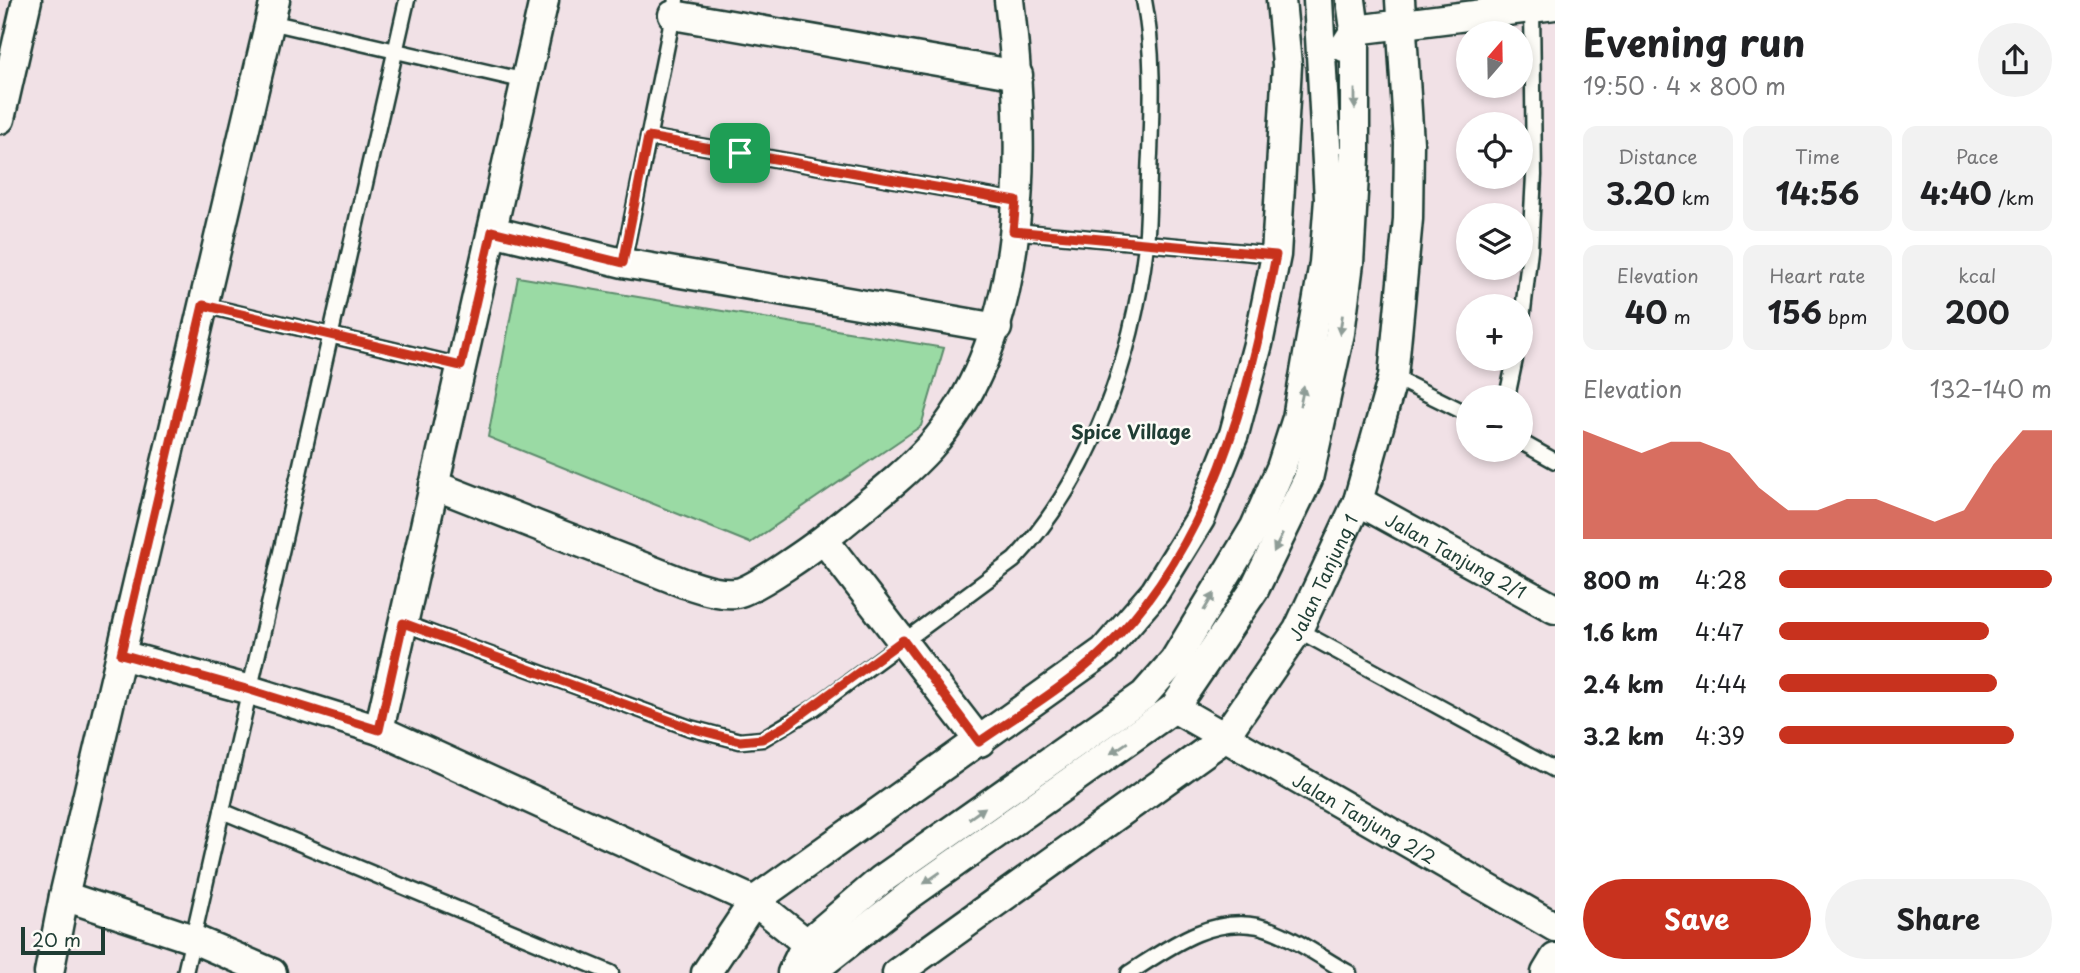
<!DOCTYPE html>
<html lang="en">
<head>
<meta charset="utf-8">
<style>
  body { margin:0; font-family:"Playpen Sans",sans-serif; background:#f2f2f2; color:#202124; height:100vh; display:flex; flex-direction:column; font-size:26px; white-space:nowrap }
  * { box-sizing:border-box; margin:0 }
  p { font-size:23px; color:#757577 }
  .icon { flex:none; width:38px; height:38px; fill:none; stroke:currentColor; stroke-width:2; stroke-linecap:round; stroke-linejoin:round }
  .map { position:relative; flex:1; overflow:hidden }
  .panel { display:flex; flex-direction:column; background:#fff; width:525px }
  .panel>* { flex:none }
  .needle { width:46px; rotate:20deg }
  .fabs { position:absolute; left:1456px; top:21px; display:grid; gap:14px }
  .fabs a { display:grid; place-items:center; width:77px; height:77px; border-radius:50%; background:#fff; box-shadow:0 4px 10px #0003; font-size:35px }
  .scale { position:absolute; left:21px; bottom:18px; width:84px; box-sizing:border-box; padding-left:7px; border:4px solid #1f3d34; border-top:0; font-size:19px; line-height:24px; white-space:nowrap; color:#1f3d34; -webkit-text-stroke:5px #fdfcf7; paint-order:stroke }
  .pin { position:absolute; display:grid; place-items:center; width:60px; height:60px; color:#fff; margin:-30px; border-radius:14px; box-shadow:0 4px 10px #0006 }
  .round { display:grid; place-items:center; flex:none; width:74px; height:74px; border-radius:37px; background:#f2f2f2 }
  .head { display:flex; align-items:center; justify-content:space-between; height:119px; padding:0 28px }
  h1 { font-size:38px; font-weight:700; line-height:52px }
  .metrics { display:grid; grid-template-columns:repeat(3,1fr); gap:10px; height:119px; padding:7px 28px }
  .metrics div { display:grid; align-content:center; border-radius:14px; background:#f2f2f2; text-align:center }
  .metrics b { font-size:30px; font-weight:700 }
  .metrics small { font-size:19px; font-weight:400 }
  .metrics p { font-size:19px }
  .chart { height:196px; padding:14px 28px }
  .chart p { display:flex; justify-content:space-between }
  .chart svg { width:100%; height:126px; margin-top:7px; fill:#c8321e; opacity:.7 }
  .button { display:flex; gap:14px; margin-top:auto; padding:14px 28px }
  .button a { flex:1; height:80px; border-radius:42px; background:#c8321e; color:#fff; font-size:28px; font-weight:700; line-height:80px; text-align:center }
  .button a+a { background:#f2f2f2; color:#202124 }
  ul { padding:0 28px; list-style:none; font-size:23px }
  li { display:grid; grid-template-columns:112px 84px 1fr; align-items:center; height:52px }
  li i { height:18px; border-radius:9px; background:#c8321e }
  main { display:flex; flex:1; min-height:0 }
  .map>svg:first-child { display:block }
</style>
</head>
<body>
<main>
<div class="map">
<svg width="1555" height="973" viewBox="0 0 1555 973">
  <rect width="100%" height="100%" fill="#f1e1e6"/>
  <filter id="ink" filterUnits="userSpaceOnUse"><feTurbulence type="fractalNoise" baseFrequency=".0143" numOctaves="2"/><feDisplacementMap in="SourceGraphic" scale="14" xChannelSelector="R" yChannelSelector="G"/><feConvolveMatrix kernelMatrix="1 2 1 2 8 2 1 2 1" color-interpolation-filters="sRGB"/></filter>
  <g filter="url(#ink)">
    <polygon fill="#9adaa4" stroke="#5c8c6c" stroke-width="2" points="518,277 944,348 921,426 750,543 488,437"/>
    <g fill="none" stroke-linecap="round" stroke-linejoin="round">
      <g stroke="#1f3d34" stroke-width="19">
        <g id="service">
          <polyline points="270,22 526,81"/>
          <polyline points="648,137 1016,201"/>
          <polyline points="1013,231 1276,255"/>
          <polyline points="623,263 676,0"/>
          <polyline points="203,305 461,366"/>
          <polyline points="1521,328 1530,250 1534,175 1532,5"/>
          <polyline points="1393,377 1468,414"/>
          <polyline points="1507,397 1515,359"/>
          <polyline points="1521,442 1555,461"/>
          <path d="M403,623L690,728L740,741L762,739L814,708L1014,560C1092,477 1133,357 1146,245C1149,215 1148,184 1150,154C1152,102 1154,51 1144,0"/>
          <polyline points="1298,630 1555,770"/>
          <polyline points="222,811 611,973"/>
          <polyline points="185,973 407,0"/>
          <path d="M1129,973C1167,949 1209,916 1258,926C1289,933 1321,958 1349,973"/>
        </g>
      </g>
      <g stroke="#1f3d34" stroke-width="33">
        <g id="minor">
          <polyline points="673,15 1018,75"/>
          <polyline points="1344,47 1355,30 1555,5"/>
          <polyline points="0,119 27,0"/>
          <polyline points="492,231 623,263 997,328"/>
          <path d="M434,485L684,583C701,588 718,595 736,593C753,591 819,544 834,531C866,504 902,478 930,447C1032,334 1026,141 1009,0"/>
          <path id="s1" d="M1358,501L1555,609"/>
          <polyline points="824,540 980,742"/>
          <polyline points="121,655 250,690 379,730 754,901 820,954"/>
          <path id="s2" d="M1174,708L1555,927"/>
          <polyline points="379,730 544,0"/>
          <polyline points="64,896 193,939 272,973"/>
          <polyline points="49,973 64,896 275,0"/>
          <polyline points="706,973 754,901 1104,651 1155,592 1200,519 1234,434 1258,344 1276,255 1287,65 1281,0"/>
          <polyline points="792,973 806,944 881,880 1144,695 1174,661 1255,527 1281,468 1297,418 1324,263 1329,199 1318,0"/>
          <polyline points="810,973 908,896 1174,708 1254,590 1308,479 1340,333 1349,263 1355,158 1355,30 1351,0"/>
          <path id="s3" d="M897,973L1223,739L1298,630L1358,501L1393,377L1408,219L1409,143L1400,0"/>
          <polyline points="1546,973 1555,958"/>
        </g>
      </g>
      <use href="#service" stroke="#fdfcf7" stroke-width="14"/>
      <use href="#minor" stroke="#fdfcf7" stroke-width="28"/>
    </g>
    <defs><path id="oneway-solid" d="M-6-.8H1V-3.2L6.5 0L1 3.2V.8H-6Z" transform="scale(1.75)"/></defs>
    <g fill="#8e9c96">
      <use href="#oneway-solid" transform="translate(1355 99) rotate(90)"/>
      <use href="#oneway-solid" transform="translate(1341 325) rotate(98)"/>
      <use href="#oneway-solid" transform="translate(1302 396) rotate(-78)"/>
      <use href="#oneway-solid" transform="translate(1278 543) rotate(116)"/>
      <use href="#oneway-solid" transform="translate(1209 602) rotate(-59)"/>
      <use href="#oneway-solid" transform="translate(1119 748) rotate(146)"/>
      <use href="#oneway-solid" transform="translate(977 813) rotate(-35)"/>
      <use href="#oneway-solid" transform="translate(932 878) rotate(145)"/>
    </g>
  </g>
  <g fill="none" stroke-linecap="round" stroke-linejoin="round" filter="url(#ink)">
    <g stroke="#fff" stroke-width="14">
      <path id="route" d="M648,137L1016,201L1013,231L1276,255C1248,398 1212,545 1104,650C1068,685 1021,713 979,742L903,640L787,725L762,739L740,741L690,728L403,623L379,730L250,690L121,654L203,305L461,366L492,231L623,263Z"/>
    </g>
    <use href="#route" stroke="#c8321e" stroke-width="9"/>
  </g>
  <g text-anchor="middle" dominant-baseline="central" stroke-width="5" stroke-linejoin="round" paint-order="stroke">
    <g font-size="18" fill="#1f3d34" stroke="#fdfcf7">
      <text stroke="none"><textPath href="#s1" startOffset="112">Jalan Tanjung 2/1</textPath></text>
      <text stroke="none"><textPath href="#s3" startOffset="592">Jalan Tanjung 1</textPath></text>
      <text stroke="none"><textPath href="#s2" startOffset="220">Jalan Tanjung 2/2</textPath></text>
    </g>
    <g font-size="19" font-weight="bold" fill="#1f3d34" stroke="#fdfcf7">
      <text x="1131" y="431">Spice Village</text>
    </g>
  </g>
</svg>
<div class="fabs">
<a><svg class="needle" viewBox="-14 -14 28 28"><path d="M0-13l5 13h-10z" fill="#e53935"/><path d="M0 13l5-13h-10z" fill="#757577"/></svg></a>
<a><svg class="icon" aria-label="locate" viewBox="0 0 24 24"><circle cx="12" cy="12" r="6"/><path d="M12 2v4M12 18v4M2 12h4M18 12h4"/></svg></a>
<a><svg class="icon" aria-label="layers" viewBox="0 0 24 24"><path d="M12 4l9 5-9 5-9-5zM3 14l9 5 9-5"/></svg></a>
<a>+</a>
<a>−</a>
</div>
<div class="scale">20 m</div>
<div class="pin" style="left:740px;top:153px;background:#1e9e55"><svg class="icon" aria-label="arrive" viewBox="0 0 24 24"><path d="M6 21V4h12l-3 4 3 4H6"/></svg></div>
</div>
<section class="panel">
<div class="head"><div><h1>Evening run</h1><p>19:50 · 4 × 800 m</p></div><a class="round"><svg class="icon" aria-label="share" viewBox="0 0 24 24"><path d="M12 15V3M7 8l5-5 5 5M5 13v7h14v-7"/></svg></a></div>
<div class="metrics">
<div><p>Distance</p><b>3.20<small> km</small></b></div>
<div><p>Time</p><b>14:56</b></div>
<div><p>Pace</p><b>4:40<small> /km</small></b></div>
</div>
<div class="metrics">
<div><p>Elevation</p><b>40<small> m</small></b></div>
<div><p>Heart rate</p><b>156<small> bpm</small></b></div>
<div><p>kcal</p><b>200</b></div>
</div>
<div class="chart"><p><span>Elevation</span>132–140 m</p>
<svg viewBox="0 0 160 44" preserveAspectRatio="none"><path d="M0 44V6L10 10L20 14L30 10L40 10L50 14L60 26L70 34L80 34L90 30L100 30L110 34L120 38L130 34L140 18L150 6L160 6V44z"/></svg>
</div>
<ul>
<li><b>800 m</b>4:28<i style="width:100%"></i></li>
<li><b>1.6 km</b>4:47<i style="width:77%"></i></li>
<li><b>2.4 km</b>4:44<i style="width:80%"></i></li>
<li><b>3.2 km</b>4:39<i style="width:86%"></i></li>
</ul>
<div class="button"><a>Save</a><a>Share</a></div>
</section>
</main>
</body>
</html>
